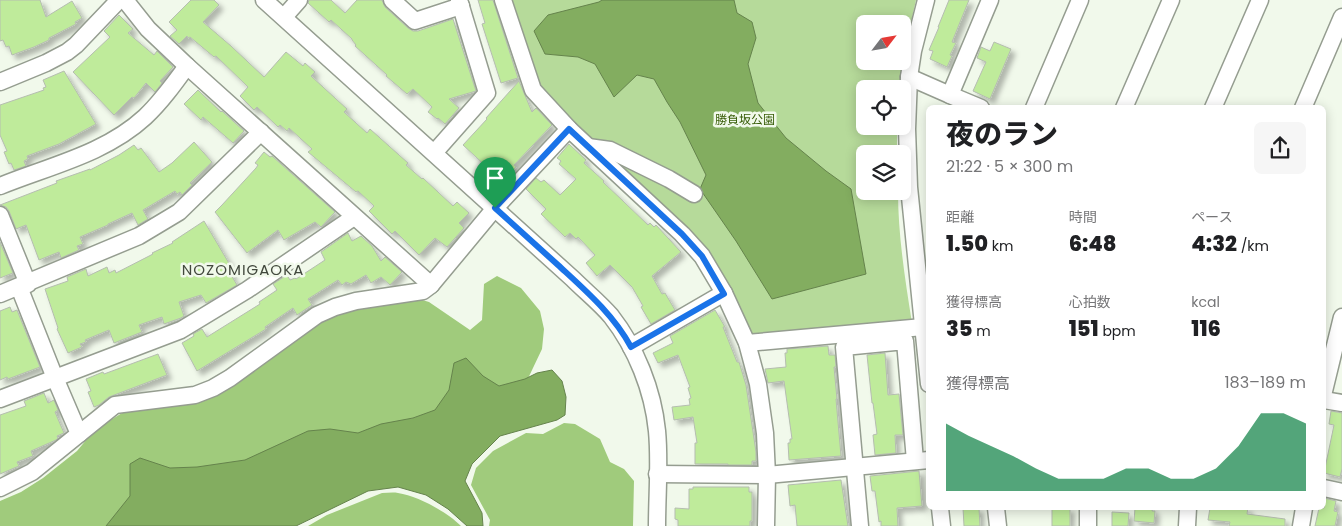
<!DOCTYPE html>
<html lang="ja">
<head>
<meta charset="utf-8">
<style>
  body { margin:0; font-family:Poppins,"Noto Sans JP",sans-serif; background:#f6f6f6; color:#202124; height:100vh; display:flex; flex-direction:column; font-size:19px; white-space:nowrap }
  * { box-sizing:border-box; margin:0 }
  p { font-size:16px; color:#757577 }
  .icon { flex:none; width:28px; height:28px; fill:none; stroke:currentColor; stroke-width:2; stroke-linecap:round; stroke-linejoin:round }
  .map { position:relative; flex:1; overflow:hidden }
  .details { position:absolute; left:926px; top:105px; width:400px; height:405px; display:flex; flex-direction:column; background:#fff; border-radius:8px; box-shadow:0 2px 12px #0003 }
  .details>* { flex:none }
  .needle { width:32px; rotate:59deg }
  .controls { position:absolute; left:856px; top:15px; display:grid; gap:10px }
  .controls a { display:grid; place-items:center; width:55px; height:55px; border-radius:8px; background:#fff; box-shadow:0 2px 12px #0003; font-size:25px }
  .pin { position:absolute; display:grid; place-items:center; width:42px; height:42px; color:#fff; margin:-51px -21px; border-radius:50% 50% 50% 0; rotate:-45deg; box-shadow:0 0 5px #0007 }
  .pin .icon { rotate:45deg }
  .round { display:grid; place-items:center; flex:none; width:52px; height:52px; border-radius:8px; background:#f6f6f6 }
  .head { display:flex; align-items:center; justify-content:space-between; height:85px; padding:0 20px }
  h1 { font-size:28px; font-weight:800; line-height:38px }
  .figures { display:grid; grid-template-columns:repeat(3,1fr); gap:8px; height:85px; padding:5px 20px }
  .figures div { display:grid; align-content:center }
  .figures b { font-size:21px; font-weight:800 }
  .figures small { font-size:14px; font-weight:400 }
  .figures p { font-size:14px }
  .chart { height:140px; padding:10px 20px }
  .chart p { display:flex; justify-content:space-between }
  .chart svg { width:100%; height:90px; margin-top:5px; fill:#0b8043; opacity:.7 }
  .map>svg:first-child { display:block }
</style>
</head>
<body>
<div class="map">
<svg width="1342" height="526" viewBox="0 0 1342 526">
  <defs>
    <filter id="shadow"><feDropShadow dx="4.5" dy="4.5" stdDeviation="2.5" flood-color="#0004"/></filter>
  </defs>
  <rect width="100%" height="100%" fill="#f1f9eb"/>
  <path fill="#b6da9a" d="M507,0H916L903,58L902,24H865V61H902L899,89H865V126H897V154H865V191H898C898,235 905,279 912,323L752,338L734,297L575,126L535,84Z"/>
  <g fill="#a0cb7c">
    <polygon points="497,276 521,288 540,311 544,329 542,349 523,389 450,407 261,464 140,489 112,526 0,526 0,501 21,492 43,478 77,451 87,439 106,423 130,408 172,406 199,400 311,327 342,310 419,299 429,302 470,330 482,320 484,284"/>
    <polygon points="564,423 575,424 600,439 610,462 624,469 634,481 633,526 489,526 490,520 471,485 476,468 493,451 526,433 543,434"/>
    <path d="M382,493C387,493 393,492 398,493C418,496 447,512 461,526H308L327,515Z"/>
  </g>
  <g fill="#83ad60" stroke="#65834c">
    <polygon points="602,0 734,0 737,13 752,22 756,38 748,64 758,103 786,138 826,171 851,189 866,274 772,299 736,241 700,189 706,175 680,122 667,102 654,79 637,75 614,97 595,64 578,57 545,54 534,31 548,15 599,2"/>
    <polygon points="466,358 483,376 499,386 525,379 537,373 552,370 562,381 566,397 565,415 557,420 500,436 472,464 465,481 482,513 483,526 467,526 448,509 426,495 398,487 368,491 296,526 106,526 130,496 130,464 140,458 170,468 197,467 245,460 308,431 330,429 358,433 381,424 413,418 435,410 449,390 454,363"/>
  </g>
  <g fill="#bfeb9b" stroke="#b5bdb0" filter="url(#shadow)">
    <polygon points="0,0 40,0 46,17 72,1 82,18 75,22 76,24 49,38 49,40 34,47 12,55 9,46 6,47 3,40 0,41"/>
    <polygon points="191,0 214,0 219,5 203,22 231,46 264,77 286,52 303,66 305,63 315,72 311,76 347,109 344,112 367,133 370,129 408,163 406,165 422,179 423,178 453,206 457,202 469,213 459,223 464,228 447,247 435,238 419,255 395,231 392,234 369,211 374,206 358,191 356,192 308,152 312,149 289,128 287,131 280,125 278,127 257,107 254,110 240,96 248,87 216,56 214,57 190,37 188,38 187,36 179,44 170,36 177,30 169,22"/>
    <polygon points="309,0 331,0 345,13 357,0 382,0 385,7 408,28 413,31 418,31 453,19 476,91 449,99 459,108 445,124 438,118 437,119 428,112 432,107 413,89 407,94 386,76 387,75 355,46 356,45 352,40 352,39 331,20 329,22 308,3"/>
    <polygon points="478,0 493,0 518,78 501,83 482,24 485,23"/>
    <polygon points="949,0 969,0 952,42 956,43 950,55 952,56 947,67 930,59 933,51 929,50 939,27 938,27"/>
    <polygon points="119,15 133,29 128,33 154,55 157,51 173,67 160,81 162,83 155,92 146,83 134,98 132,97 114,115 73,72 110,37 104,31"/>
    <polygon points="994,42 1011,49 990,99 973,91 986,62 977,58 981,47 990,51"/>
    <polygon points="64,71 96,124 59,144 27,156 28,159 24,161 26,166 14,170 11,163 9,164 4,152 7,151 0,135 0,105 44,90 43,88 46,87 43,80"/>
    <polygon points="519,81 532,112 536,108 552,125 514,165 516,167 503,182 463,145 487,119 486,118"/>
    <polygon points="198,90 221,112 222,111 244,131 233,143 203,117 201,120 184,104"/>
    <polygon points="194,142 212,162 190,183 192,185 182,195 180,192 177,194 175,191 143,210 148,219 138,225 132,213 108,224 108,225 80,237 83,244 77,246 79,250 61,258 59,252 39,260 26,225 16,229 9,211 6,207 0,205 57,183 56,181 90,169 90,170 119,155 134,145 138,150 141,148 159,172 172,163"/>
    <polygon points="569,144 586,160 584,163 604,181 603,182 623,201 648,225 650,223 654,227 656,225 681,252 652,276 662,294 665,293 675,310 651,324 641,307 643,306 632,287 610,265 597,276 586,263 595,255 578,237 576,239 570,233 565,237 541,214 546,209 526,189 536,178 541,182 544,180 560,195 576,179 559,164 561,161 557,158"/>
    <polygon points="264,152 270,157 272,156 335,212 321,227 315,222 284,240 278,230 247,253 215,212 222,205 256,168 258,165 255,163"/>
    <polygon points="204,221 233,270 230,273 237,285 206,303 201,295 179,302 184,316 181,318 164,324 162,317 139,325 142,332 114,343 109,330 85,340 86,342 80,344 82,347 68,353 57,329 58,328 45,289 68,281 67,277 86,269 88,276 107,267 109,273 115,270 116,273 153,254 152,253 173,243 172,242"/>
    <polygon points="348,233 352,241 361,236 372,246 381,261 385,257 402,272 390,285 381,277 371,283 366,275 351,284 346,282 342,285 338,280 308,299 312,305 297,315 293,308 265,327 266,329 197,371 182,343 194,336 193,334 202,329 207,337 260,304 259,302 277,290 273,284 287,275 290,280 295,278 296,279 325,260 321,252"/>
    <polygon points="0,242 13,273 0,278"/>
    <polygon points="10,307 12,312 17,310 40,367 8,379 7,377 0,380 0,311"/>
    <polygon points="715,310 725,327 723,327 737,362 739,362 746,385 756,452 756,461 752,461 752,465 728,465 728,464 695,464 695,443 697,443 693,417 674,420 672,407 690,405 689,399 691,398 688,388 690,387 678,355 658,363 653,353 673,343 670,336"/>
    <polygon points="828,346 829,355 835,355 836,367 834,367 837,399 836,399 841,456 789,460 788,443 790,443 790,439 792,439 784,381 768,383 765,369 786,367 785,353 787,353 787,349"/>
    <polygon points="885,353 888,395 899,394 903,435 895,435 896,453 875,455 873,435 877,434 873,403 872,403 867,355"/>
    <polygon points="158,354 167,375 109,397 99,405 94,407 88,392 91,391 86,379 103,372 104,374"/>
    <polygon points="44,393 48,403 54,400 58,410 55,412 64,433 57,436 58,438 56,440 31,451 33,456 17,462 19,466 0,474 0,415 26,406 24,401"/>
    <polygon points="1331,411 1342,413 1342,469 1340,477 1324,473 1334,425 1329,424"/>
    <polygon points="919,471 922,506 897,508 898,526 881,526 881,521 879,522 875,491 872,491 870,476"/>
    <polygon points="841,480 848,526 797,526 795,505 790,506 788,485"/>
    <polygon points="693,487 749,487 749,492 752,492 752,521 750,521 750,526 678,526 678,520 675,519 675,508 689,509 689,489 693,489"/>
    <polygon points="1324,498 1336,501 1334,511 1338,512 1335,526 1315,526 1319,508 1324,508"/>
    <polygon points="963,508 979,508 980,526 964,526"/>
    <rect x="1052" y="508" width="18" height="18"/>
    <polygon points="1135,508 1153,508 1152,511 1155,511 1154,523 1134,521"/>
    <polygon points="1210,508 1248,508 1247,514 1285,519 1285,526 1229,526 1230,522 1208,520"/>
    <polygon points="1112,512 1129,513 1128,526 1112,526"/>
  </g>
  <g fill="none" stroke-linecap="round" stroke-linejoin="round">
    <g stroke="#959d90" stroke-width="19">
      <g id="minor">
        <polyline points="125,0 148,29 187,66 431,285 495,208 569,129 682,234 702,256 724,293 747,343 758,384 765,433 767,475 766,526"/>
        <path d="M264,0L573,279C585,291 600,303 611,316C636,348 653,390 657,431C660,462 657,495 657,526"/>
        <polyline points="392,0 415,21 461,6"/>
        <polyline points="503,0 533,90 569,129"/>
        <polyline points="926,0 913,51 909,77 907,129 909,187 929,384"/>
        <polyline points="284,17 299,0"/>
        <polyline points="909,77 950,95"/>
        <polyline points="0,82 46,63 67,52 76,45 119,0"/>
        <polyline points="981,108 950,95 990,0"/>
        <polyline points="1034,108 1080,0"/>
        <polyline points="1124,108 1171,0"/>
        <polyline points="1213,108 1260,0"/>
        <polyline points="1303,108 1342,17"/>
        <polyline points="588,147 610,150 669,179 694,194"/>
        <polyline points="434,153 487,93 459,0"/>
        <path d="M0,186C49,166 105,154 145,117C161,102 174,84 187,66"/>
        <polyline points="0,215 28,284"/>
        <polyline points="0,294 139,236 179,212 261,132"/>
        <polyline points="747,343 923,327"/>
        <polyline points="631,347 724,293"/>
        <polyline points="1324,391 1342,317"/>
        <polyline points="0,399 181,330 247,290 354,217"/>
        <polyline points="1324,400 1342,403"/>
        <polyline points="79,434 115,405 195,395 213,388 230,378 317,315 335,307 356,301 423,291 431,285"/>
        <polyline points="657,474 767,475 929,460"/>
        <polyline points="0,488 32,472 79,434 55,378 19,287"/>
        <polyline points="1324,488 1342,492"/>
        <polyline points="940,508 942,526"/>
        <polyline points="996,508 998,526"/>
        <polyline points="860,526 844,347 905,341 915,461"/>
        <polyline points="1088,526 1088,508"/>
        <polyline points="1187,526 1188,508"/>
        <polyline points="1301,526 1304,508"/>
      </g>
    </g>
    <use href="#minor" stroke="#fff" stroke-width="16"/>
  </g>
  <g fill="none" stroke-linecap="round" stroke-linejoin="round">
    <g stroke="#fff" stroke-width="10">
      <path id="route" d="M569,129L682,234L702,256L724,294L631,347C613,314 585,290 558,265C537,246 516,227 495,208Z"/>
    </g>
    <use href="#route" stroke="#1a73e8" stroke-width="6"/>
  </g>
  <g text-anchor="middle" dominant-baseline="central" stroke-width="5" stroke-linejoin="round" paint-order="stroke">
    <g font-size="12" fill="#385d08" stroke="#f1f9eb">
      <text x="745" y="119">勝負坂公園</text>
    </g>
    <g font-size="15" letter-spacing="1" fill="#42493d" stroke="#f1f9eb">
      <text x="243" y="269">NOZOMIGAOKA</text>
    </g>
  </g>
</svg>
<div class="controls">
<a><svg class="needle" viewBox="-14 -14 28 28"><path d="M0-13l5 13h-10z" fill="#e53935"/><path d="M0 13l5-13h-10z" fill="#757577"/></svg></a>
<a><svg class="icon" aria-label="locate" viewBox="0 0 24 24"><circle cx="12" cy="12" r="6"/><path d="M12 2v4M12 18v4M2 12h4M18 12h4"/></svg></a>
<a><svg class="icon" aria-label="layers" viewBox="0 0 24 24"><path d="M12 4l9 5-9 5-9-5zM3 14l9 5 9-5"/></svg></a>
</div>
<div class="pin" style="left:495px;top:208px;background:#1e9e55"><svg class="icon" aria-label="arrive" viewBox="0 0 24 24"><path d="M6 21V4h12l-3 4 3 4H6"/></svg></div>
<section class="details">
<div class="head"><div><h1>夜のラン</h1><p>21:22 · 5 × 300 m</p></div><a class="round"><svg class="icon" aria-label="share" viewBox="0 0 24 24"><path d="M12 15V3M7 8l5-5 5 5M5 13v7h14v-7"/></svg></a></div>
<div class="figures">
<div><p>距離</p><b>1.50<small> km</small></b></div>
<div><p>時間</p><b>6:48</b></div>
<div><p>ペース</p><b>4:32<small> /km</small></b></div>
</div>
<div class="figures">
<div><p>獲得標高</p><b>35<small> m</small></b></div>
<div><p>心拍数</p><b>151<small> bpm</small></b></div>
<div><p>kcal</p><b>116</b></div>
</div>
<div class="chart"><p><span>獲得標高</span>183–189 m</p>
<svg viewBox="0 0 160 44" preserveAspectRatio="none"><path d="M0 44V11L10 17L20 22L30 27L40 33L50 38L60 38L70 38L80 33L90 33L100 38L110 38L120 33L130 22L140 6L150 6L160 11V44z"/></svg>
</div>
</section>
</div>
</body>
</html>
